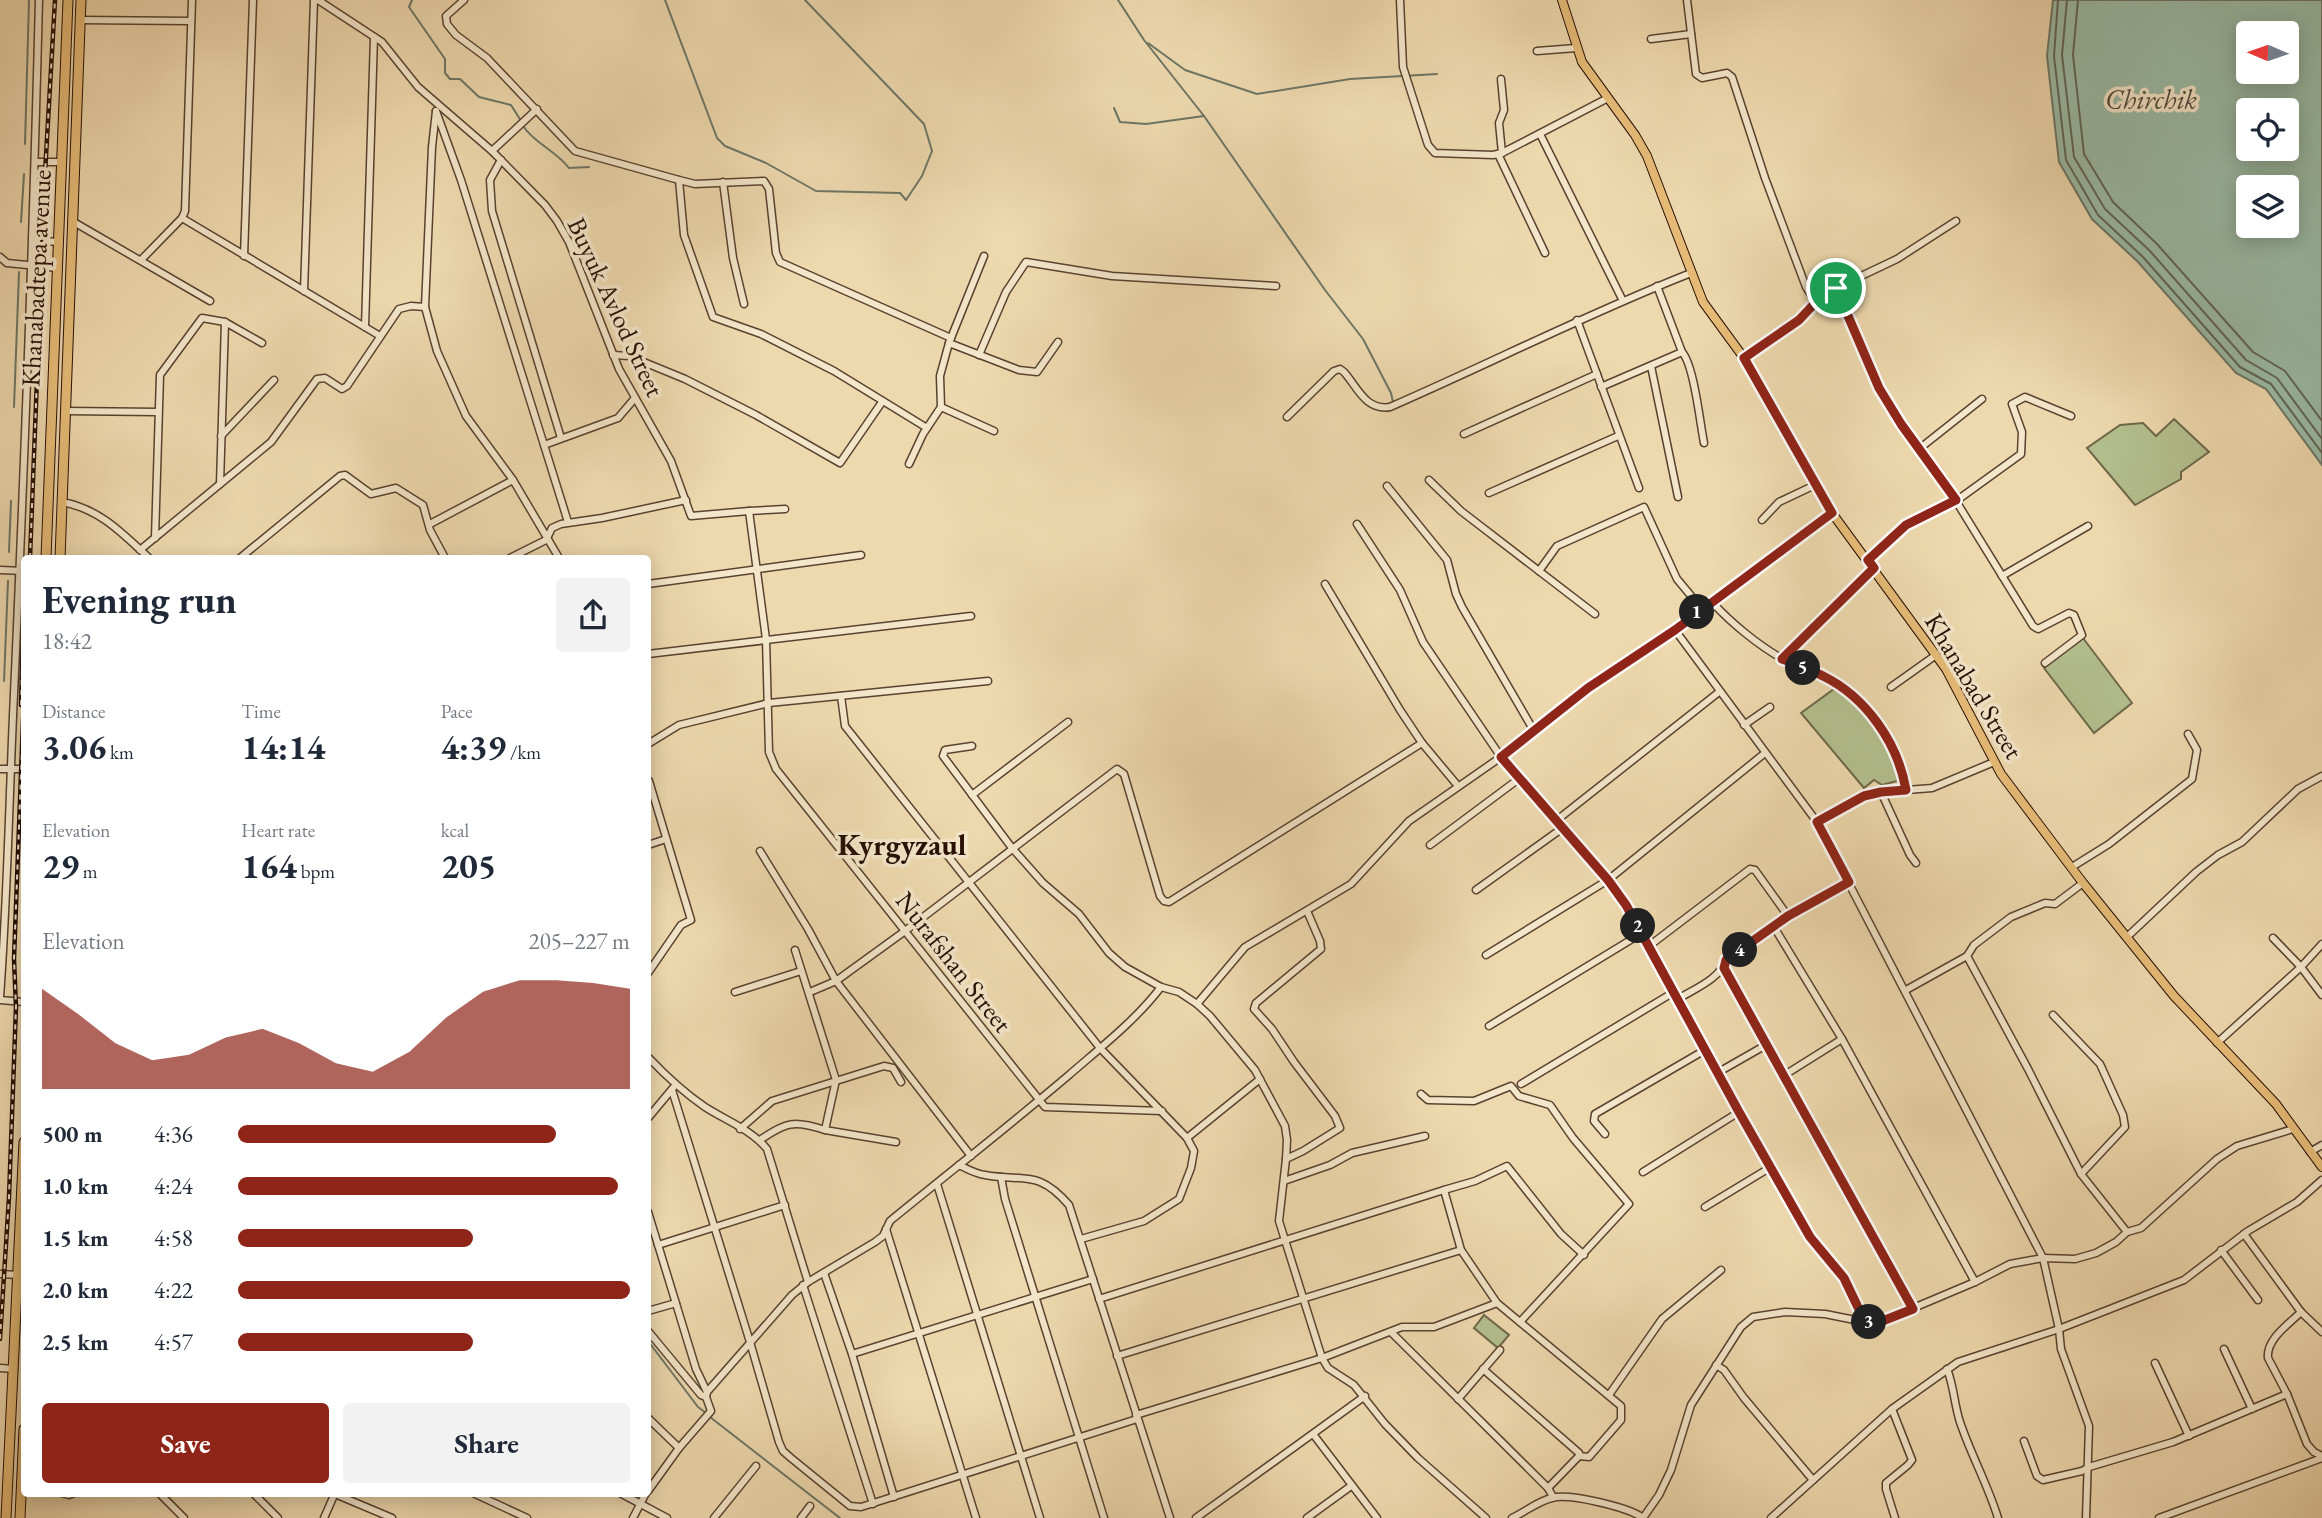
<!DOCTYPE html>
<html lang="en">
<head>
<meta charset="utf-8">
<style>
  body { margin:0; font-family:"EB Garamond",serif; background:#f2f2f3; color:#1f2937; height:100vh; display:flex; flex-direction:column; font-size:26px; white-space:nowrap }
  * { box-sizing:border-box; margin:0 }
  p { font-size:23px; color:#747a83 }
  .icon { flex:none; width:38px; height:38px; fill:none; stroke:currentColor; stroke-width:2; stroke-linecap:round; stroke-linejoin:round }
  .map { position:relative; flex:1; overflow:hidden }
  .side { position:absolute; left:21px; top:555px; width:630px; height:942px; display:flex; flex-direction:column; background:#fff; border-radius:7px; box-shadow:0 4px 18px #0003 }
  .side>* { flex:none }
  .needle { width:46px; rotate:272deg }
  .buttons { position:absolute; left:2236px; top:21px; display:grid; gap:14px }
  .buttons a { display:grid; place-items:center; width:63px; height:63px; border-radius:7px; background:#fff; box-shadow:0 4px 18px #0003; font-size:35px }
  .pin { position:absolute; display:grid; place-items:center; width:60px; height:60px; color:#fff; margin:-30px; border:4px solid #fff; border-radius:50%; box-shadow:0 2px 7px #0007 }
  .km { position:absolute; width:35px; height:35px; margin:-18px; border-radius:50%; background:#222; color:#fff; font-size:19px; line-height:35px; text-align:center }
  .round { display:grid; place-items:center; flex:none; width:74px; height:74px; border-radius:7px; background:#f2f2f3 }
  .summary { display:flex; align-items:center; justify-content:space-between; height:119px; padding:0 21px }
  h1 { font-size:38px; font-weight:700; line-height:52px }
  .figures { display:grid; grid-template-columns:repeat(3,1fr); gap:10px; height:119px; padding:7px 21px }
  .figures div { display:grid; align-content:center }
  .figures b { font-size:35px; font-weight:700 }
  .figures small { font-size:19px; font-weight:400 }
  .figures p { font-size:19px }
  .chart { height:196px; padding:14px 21px }
  .chart p { display:flex; justify-content:space-between }
  .chart svg { width:100%; height:126px; margin-top:7px; fill:#8f2418; opacity:.7 }
  .button { display:flex; gap:14px; margin-top:auto; padding:14px 21px }
  .button a { flex:1; height:80px; border-radius:7px; background:#8f2418; color:#fff; font-size:28px; font-weight:700; line-height:80px; text-align:center }
  .button a+a { background:#f2f2f3; color:#1f2937 }
  ul { padding:0 21px; list-style:none; font-size:23px }
  li { display:grid; grid-template-columns:112px 84px 1fr; align-items:center; height:52px }
  li i { height:18px; border-radius:9px; background:#8f2418 }
  .map>svg:first-child { display:block }
</style>
</head>
<body>
<div class="map">
<svg width="2322" height="1518" viewBox="0 0 2322 1518">
  <rect width="100%" height="100%" fill="#eed9ae"/>
  <filter id="stains"><feTurbulence type="fractalNoise" baseFrequency=".00286" numOctaves="4"/><feColorMatrix values="0 0 0 0 .2 0 0 0 0 .09 0 0 0 0 .02 0 0 0 .5 -.17"/></filter>
  <radialGradient id="worn" r=".72"><stop offset=".6" stop-color="#630" stop-opacity="0"/><stop offset="1" stop-color="#630" stop-opacity=".3"/></radialGradient>
  <g fill="#b3c08e" stroke="#6d684a" stroke-width="2">
    <polygon points="2174,419 2209,452 2181,472 2181,479 2135,505 2087,448 2120,425 2143,423 2156,436"/>
    <polygon points="2083,638 2132,703 2094,733 2044,668"/>
    <path d="M1834,689C1840,692 1847,696 1852,701C1870,719 1896,755 1901,780L1882,785L1874,780L1864,788L1801,713Z"/>
    <polygon points="1484,1315 1509,1335 1498,1348 1474,1328"/>
  </g>
  <path fill="#9abba6" stroke="#6c7666" stroke-width="2" fill-rule="evenodd" d="M2053,0H2322V465L2266,389L2236,373L2138,262L2092,219L2059,162L2047,56ZM2249,33H2287V72H2249ZM2249,110H2287V149H2249ZM2249,187H2287V226H2249Z"/>
  <g fill="none" stroke-linecap="round" stroke-linejoin="round">
    <g stroke="#606556" stroke-width="2">
      <polyline points="2058,0 2054,56 2066,160 2098,215 2143,257 2240,367 2271,384 2322,453"/>
      <polyline points="2067,0 2062,55 2074,157 2105,209 2150,251 2246,360 2277,378 2322,439"/>
      <polyline points="2078,0 2073,55 2084,154 2113,202 2157,244 2253,352 2285,371 2322,421"/>
    </g>
    <g stroke="#6c7666" stroke-width="2">
      <polyline points="412,0 409,7 445,59 445,73 450,79 460,79 479,97 511,105 521,121"/>
      <polyline points="665,0 717,138 725,146 766,163 816,191 900,193 906,200 922,176 932,151 924,124 805,0"/>
      <polyline points="1118,0 1144,40 1204,116 1325,290 1363,339 1391,393 1393,402"/>
      <polyline points="1148,43 1185,70 1257,94 1350,79 1437,74"/>
      <polyline points="1114,108 1120,122 1146,124 1204,116"/>
      <path d="M523,126C534,143 555,150 569,168L589,167"/>
      <polyline points="25,144 29,0"/>
      <polyline points="21,222 24,174"/>
      <polyline points="14,407 19,272"/>
      <polyline points="9,552 11,501"/>
      <polyline points="4,681 8,581"/>
      <polyline points="648,1341 698,1407 706,1413"/>
      <polyline points="710,1417 840,1518"/>
    </g>
    <g stroke="#594230" stroke-width="9">
      <g id="minor">
        <polyline points="318,0 382,42 418,87 492,151 545,205 557,221 569,242 619,369 671,461 691,516 749,511 766,639 769,752 776,769 1045,1107 1162,1111"/>
        <polyline points="464,0 446,16 447,24 456,35 487,58 575,151 679,180 684,235 713,317 761,334 834,371 927,428"/>
        <polyline points="1400,0 1403,67 1428,145 1435,153 1493,155 1502,153 1608,98"/>
        <polyline points="1687,0 1696,74 1702,78 1727,73 1732,77 1765,178 1806,287 1816,302"/>
        <polyline points="80,20 190,21"/>
        <polyline points="1651,39 1691,34"/>
        <polyline points="1537,51 1576,48"/>
        <polyline points="1501,79 1504,110 1499,123 1502,153"/>
        <polyline points="436,111 432,147 425,307 437,351 466,416 513,480 559,558"/>
        <polyline points="436,111 461,180 544,445"/>
        <polyline points="1540,134 1623,301"/>
        <polyline points="492,151 537,109"/>
        <polyline points="1498,154 1545,253"/>
        <polyline points="501,160 490,180 492,211 561,438"/>
        <polyline points="35,162 62,162"/>
        <polyline points="679,180 695,184 764,181 769,189 776,253 780,262 951,338"/>
        <polyline points="723,182 733,258 744,304"/>
        <polyline points="182,218 380,336"/>
        <polyline points="72,221 210,301"/>
        <polyline points="33,240 58,242"/>
        <polyline points="244,256 253,0"/>
        <polyline points="984,256 949,343 1019,370 1037,372 1058,342"/>
        <polyline points="0,257 7,263 58,268"/>
        <polyline points="141,260 182,218 185,211 192,0"/>
        <path d="M1657,286L1682,352C1694,365 1700,423 1704,443"/>
        <polyline points="1836,288 1879,389 1901,424 1956,501 2033,626 2038,629 2069,613 2074,615 2082,635 2045,663"/>
        <polyline points="304,291 314,0"/>
        <polyline points="1577,320 1639,488"/>
        <polyline points="365,327 374,37"/>
        <polyline points="613,355 629,356 685,379 756,415 840,463 882,402"/>
        <polyline points="979,355 1006,292 1026,262 1112,276 1276,286"/>
        <polyline points="1744,358 1799,320 1816,302 1836,288 1897,259 1956,221"/>
        <polyline points="1651,366 1678,497"/>
        <polyline points="1601,387 1682,352"/>
        <polyline points="941,407 994,431"/>
        <polyline points="65,411 158,412"/>
        <path d="M1287,417L1334,371L1340,369L1344,372C1358,388 1366,411 1390,407C1491,363 1589,313 1691,273"/>
        <polyline points="1464,434 1597,374"/>
        <polyline points="221,436 274,380"/>
        <polyline points="1919,449 1982,399"/>
        <polyline points="909,464 923,434 941,407 940,376 949,343"/>
        <polyline points="1429,480 1461,511 1595,614"/>
        <polyline points="220,484 225,322"/>
        <polyline points="1387,486 1447,560 1456,594 1462,607 1534,731"/>
        <polyline points="1489,493 1618,436"/>
        <path d="M62,502C100,509 122,533 149,558"/>
        <polyline points="749,511 785,509"/>
        <polyline points="1762,520 1779,502 1815,485"/>
        <polyline points="568,522 544,445 618,418 635,398"/>
        <polyline points="430,524 513,480"/>
        <polyline points="1357,524 1400,590 1423,642 1501,757 1608,880 1626,905 1739,1112 1810,1237 1845,1278 1865,1322"/>
        <polyline points="155,538 160,375 202,318 225,322 262,343"/>
        <polyline points="140,550 271,442 317,379 325,378 342,389 347,386 399,309 411,306 425,307"/>
        <polyline points="240,558 340,476 345,475 371,494 396,488 423,505 430,530 445,558"/>
        <polyline points="510,558 546,540 552,528 561,524 602,518 686,500"/>
        <polyline points="1868,560 1906,525 1956,501 2021,454 2022,432 2012,404 2025,397 2071,416"/>
        <polyline points="0,570 24,571"/>
        <polyline points="1539,571 1557,546 1644,507 1677,579 1702,609"/>
        <polyline points="2002,576 2088,526"/>
        <polyline points="648,584 861,555"/>
        <polyline points="1325,584 1400,710 1422,743 1458,786"/>
        <path d="M1712,602C1730,622 1759,646 1783,659C1796,666 1810,669 1823,676C1866,698 1898,743 1906,791"/>
        <polyline points="1675,630 1817,822 2043,1258 2059,1329 2061,1349 2089,1426 2086,1518"/>
        <polyline points="648,654 971,616"/>
        <polyline points="1782,659 1874,568"/>
        <polyline points="1891,687 1936,655"/>
        <polyline points="841,696 845,726 1100,1048 1187,1138 1194,1151 1191,1168 1179,1199 1144,1221 1081,1239"/>
        <polyline points="1744,725 1770,707"/>
        <polyline points="648,744 679,725 769,703 988,681"/>
        <polyline points="972,746 945,750 943,756 1012,848 1043,883 1079,914 1109,953 1125,967 1161,987 1179,992 1197,1004 1210,1016 1255,1070 1285,1126 1287,1140 1286,1159 1279,1221 1322,1358 1328,1368 1354,1385 1385,1424 1418,1458 1486,1518"/>
        <polyline points="0,769 24,769"/>
        <polyline points="1881,792 1910,855 1916,863"/>
        <polyline points="972,795 1068,722"/>
        <polyline points="1557,820 1719,692"/>
        <polyline points="1817,822 1864,796 1881,792 1932,788 1994,762"/>
        <polyline points="648,845 666,839"/>
        <polyline points="1430,845 1520,778"/>
        <polyline points="760,851 808,929 836,981 971,1156"/>
        <polyline points="2072,867 2109,844 2192,779 2197,750 2188,734"/>
        <polyline points="1476,890 1564,827"/>
        <polyline points="1774,927 1842,1039 1975,1282"/>
        <polyline points="2127,937 2196,872 2218,855 2242,842 2298,789 2322,776"/>
        <polyline points="2273,938 2301,967 2322,995"/>
        <polyline points="1649,946 1750,869 1755,870 1788,916"/>
        <polyline points="795,950 836,1080 825,1130 896,1142"/>
        <polyline points="1486,955 1608,880 1765,753"/>
        <polyline points="1967,956 2028,1069 2081,1174 2127,1232"/>
        <polyline points="1724,968 1913,1309"/>
        <polyline points="648,973 681,925 691,920 649,781"/>
        <polyline points="1906,990 1967,956 1974,945 2011,917 2045,903 2055,904 2083,883"/>
        <polyline points="735,992 801,971"/>
        <polyline points="810,992 836,981 905,931 1117,769 1124,774 1160,896 1164,901 1169,902 1422,743"/>
        <path d="M0,997C7,903 9,809 13,716C24,477 33,239 39,0"/>
        <path d="M1678,999C1694,989 1720,979 1726,960L1788,916L1849,882"/>
        <polyline points="0,1000 24,1002"/>
        <polyline points="1197,1004 1245,947 1351,884 1409,821 1501,757 1589,688 1675,630 1832,513"/>
        <polyline points="2053,1015 2100,1064 2123,1115 2125,1127 2081,1174"/>
        <polyline points="1489,1026 1642,933"/>
        <polyline points="2217,1043 2301,967 2322,944"/>
        <path d="M648,1057C666,1076 683,1092 705,1107C725,1120 752,1130 767,1149L808,1282"/>
        <polyline points="1717,1073 1766,1045"/>
        <polyline points="1783,1076 1842,1039"/>
        <polyline points="1521,1084 1674,992"/>
        <polyline points="672,1090 750,1342 779,1442 783,1451 791,1458 850,1506 861,1507 1137,1419"/>
        <polyline points="1421,1094 1428,1100 1474,1101 1511,1086 1519,1096 1550,1105 1573,1138 1629,1204 1520,1322"/>
        <polyline points="648,1118 673,1088"/>
        <polyline points="740,1129 772,1101 884,1066 893,1068 901,1082"/>
        <polyline points="1605,1134 1594,1121 1595,1114 1705,1050"/>
        <polyline points="1187,1138 1260,1079"/>
        <path d="M760,1140C786,1122 794,1120 825,1130"/>
        <polyline points="2310,1152 2322,1145"/>
        <polyline points="1286,1159 1303,1151 1340,1128 1335,1116 1294,1062 1272,1029 1254,1009 1256,1003 1321,949 1320,941 1307,911"/>
        <path d="M959,1165C967,1169 976,1174 985,1175C1024,1182 1038,1169 1069,1205L1170,1518"/>
        <polyline points="1643,1172 1739,1112"/>
        <polyline points="1001,1177 1005,1199 1104,1518"/>
        <polyline points="1284,1181 1330,1165 1352,1153 1425,1136"/>
        <polyline points="937,1184 1040,1518"/>
        <polyline points="1705,1207 1771,1167"/>
        <polyline points="648,1212 696,1369 707,1392"/>
        <polyline points="886,1229 976,1518"/>
        <polyline points="2244,1234 2301,1312 2322,1332"/>
        <polyline points="658,1245 785,1205"/>
        <polyline points="2221,1250 2258,1300"/>
        <polyline points="824,1273 852,1354 894,1497"/>
        <polyline points="0,1274 19,1275"/>
        <polyline points="803,1285 873,1504"/>
        <polyline points="1099,1299 1444,1190"/>
        <polyline points="648,1311 676,1303"/>
        <path d="M2301,1312C2289,1324 2266,1339 2268,1358L2287,1394L2307,1444L2314,1452L2322,1456"/>
        <polyline points="648,1331 701,1395 706,1397"/>
        <polyline points="1392,1333 1548,1488 1553,1497"/>
        <polyline points="2224,1349 2252,1409"/>
        <polyline points="852,1354 1093,1279"/>
        <polyline points="1117,1356 1461,1250"/>
        <polyline points="2155,1363 2189,1436"/>
        <polyline points="1716,1365 1724,1370 1744,1398 1813,1480"/>
        <polyline points="0,1368 14,1369"/>
        <polyline points="1483,1369 1579,1453 1579,1456 1548,1488"/>
        <path d="M1947,1369C1954,1386 1954,1404 1960,1422C1971,1455 1988,1485 1998,1518"/>
        <polyline points="1609,1395 1662,1319 1721,1270"/>
        <polyline points="1458,1399 1500,1350"/>
        <polyline points="1892,1409 1912,1460 1908,1465 1886,1483 1886,1489 1895,1518"/>
        <polyline points="1136,1415 1322,1358 1402,1327 1434,1327 1497,1303"/>
        <polyline points="648,1418 679,1448"/>
        <polyline points="1313,1434 1377,1518"/>
        <polyline points="2024,1441 2037,1476 2043,1480 2082,1471 2089,1467 2173,1442 2287,1394"/>
        <polyline points="1579,1456 1589,1457 1621,1420 1621,1406 1497,1303 1461,1250 1444,1190 1475,1181 1507,1166 1561,1234 1584,1255"/>
        <path d="M648,1491L679,1448L711,1411L706,1397L707,1392L792,1295L808,1282L875,1242L883,1236L890,1221C950,1172 1010,1125 1069,1075C1100,1048 1136,1020 1161,987"/>
        <polyline points="62,1493 69,1495 74,1493"/>
        <polyline points="159,1493 184,1518"/>
        <polyline points="253,1493 278,1518"/>
        <polyline points="473,1493 527,1518"/>
        <polyline points="620,1493 667,1518"/>
        <polyline points="335,1494 392,1518"/>
        <polyline points="324,1518 335,1493"/>
        <polyline points="633,1518 646,1493"/>
        <polyline points="714,1518 756,1466"/>
        <polyline points="801,1518 810,1506"/>
        <polyline points="1196,1518 1365,1396"/>
        <polyline points="1307,1518 1351,1486"/>
        <path d="M1512,1518C1525,1512 1538,1501 1552,1498C1569,1493 1628,1507 1643,1518"/>
        <polyline points="1643,1518 1659,1495 1671,1470 1691,1405 1741,1327 1753,1317 1785,1312 1825,1314 1865,1322 1885,1320 1975,1282 2010,1264 2043,1258 2075,1259 2096,1253 2116,1242 2127,1232 2141,1228 2217,1159 2237,1146 2293,1129"/>
        <polyline points="1771,1518 1892,1409 1958,1362 2059,1329 2184,1280 2248,1231 2297,1202 2322,1180"/>
        <polyline points="2159,1518 2322,1458"/>
      </g>
    </g>
    <g stroke="#270f06" stroke-width="10">
      <polyline id="major" points="1562,0 1582,62 1635,135 1647,156 1703,302 1744,358 1832,513 1946,669 2001,774 2083,883 2174,996 2276,1104 2322,1167"/>
    </g>
    <g stroke="#270f06" stroke-width="11">
      <g id="highway">
        <polyline points="46,558 68,0"/>
        <polyline points="60,558 81,0"/>
        <polyline points="6,1518 24,1142"/>
        <polyline points="20,1518 24,1429"/>
      </g>
    </g>
    <use href="#minor" stroke="#f4e6ca" stroke-width="6"/>
    <use href="#major" stroke="#e7bc77" stroke-width="8"/>
    <use href="#highway" stroke="#e7bc77" stroke-width="9"/>
    <g stroke="#270f06" stroke-width="4.5">
      <g id="rail">
        <polyline points="30,558 45,173 55,0"/>
        <polyline points="21,705 24,596"/>
        <polyline points="0,1339 9,1197 16,1007 14,959 24,695"/>
      </g>
    </g>
    <use href="#rail" stroke="#f4e6ca" stroke-width="2" stroke-dasharray="5" stroke-linecap="butt"/>
  </g>
  <g fill="none" stroke-linecap="round" stroke-linejoin="round">
    <g stroke="#fff" stroke-width="14">
      <path id="route" d="M1836,288L1879,388L1901,424L1956,500L1906,525L1868,560L1874,568L1782,659C1796,664 1810,669 1823,676C1866,697 1898,743 1906,790L1881,792L1864,796L1817,822L1849,882L1788,916L1726,960L1724,968L1913,1309L1885,1320L1865,1322L1844,1278L1810,1237L1739,1112L1626,905L1608,880L1501,757L1588,688L1675,630L1832,513L1744,358L1799,320L1816,302Z"/>
    </g>
    <use href="#route" stroke="#8f2418" stroke-width="9"/>
  </g>
  <g text-anchor="middle" dominant-baseline="central" stroke-width="7" stroke-linejoin="round" paint-order="stroke">
    <g font-size="26" fill="#270f06" stroke="#f4e6ca">
      <text transform="translate(36 278) rotate(-87)">Khanabadtepa avenue</text>
      <text transform="translate(616 307) rotate(65)">Buyuk Avlod Street</text>
      <text transform="translate(1974 686) rotate(59)">Khanabad Street</text>
      <text transform="translate(954 962) rotate(52)">Nurafshan Street</text>
    </g>
    <g font-size="28" font-style="italic" fill="#4f4b3e" stroke="#f4e6ca">
      <text x="2151" y="99">Chirchik</text>
    </g>
    <g font-size="30" font-weight="bold" fill="#270f06" stroke="#f4e6ca">
      <text x="902" y="844">Kyrgyzaul</text>
    </g>
  </g>
  <rect width="100%" height="100%" filter="url(#stains)"/>
  <rect width="100%" height="100%" fill="url(#worn)"/>
</svg>
<div class="buttons">
<a><svg class="needle" viewBox="-14 -14 28 28"><path d="M0-13l5 13h-10z" fill="#e53935"/><path d="M0 13l5-13h-10z" fill="#747a83"/></svg></a>
<a><svg class="icon" aria-label="locate" viewBox="0 0 24 24"><circle cx="12" cy="12" r="6"/><path d="M12 2v4M12 18v4M2 12h4M18 12h4"/></svg></a>
<a><svg class="icon" aria-label="layers" viewBox="0 0 24 24"><path d="M12 4l9 5-9 5-9-5zM3 14l9 5 9-5"/></svg></a>
</div>
<div class="pin" style="left:1836px;top:288px;background:#1e9e55"><svg class="icon" aria-label="arrive" viewBox="0 0 24 24"><path d="M6 21V4h12l-3 4 3 4H6"/></svg></div>
<b class="km" style="left:1697px;top:612px">1</b>
<b class="km" style="left:1638px;top:926px">2</b>
<b class="km" style="left:1869px;top:1322px">3</b>
<b class="km" style="left:1740px;top:950px">4</b>
<b class="km" style="left:1803px;top:668px">5</b>
<section class="side">
<div class="summary"><div><h1>Evening run</h1><p>18:42</p></div><a class="round"><svg class="icon" aria-label="share" viewBox="0 0 24 24"><path d="M12 15V3M7 8l5-5 5 5M5 13v7h14v-7"/></svg></a></div>
<div class="figures">
<div><p>Distance</p><b>3.06<small> km</small></b></div>
<div><p>Time</p><b>14:14</b></div>
<div><p>Pace</p><b>4:39<small> /km</small></b></div>
</div>
<div class="figures">
<div><p>Elevation</p><b>29<small> m</small></b></div>
<div><p>Heart rate</p><b>164<small> bpm</small></b></div>
<div><p>kcal</p><b>205</b></div>
</div>
<div class="chart"><p><span>Elevation</span>205–227 m</p>
<svg viewBox="0 0 160 44" preserveAspectRatio="none"><path d="M0 44V9L10 18L20 28L30 34L40 32L50 26L60 23L70 28L80 35L90 38L100 31L110 19L120 10L130 6L140 6L150 7L160 9V44z"/></svg>
</div>
<ul>
<li><b>500 m</b>4:36<i style="width:81%"></i></li>
<li><b>1.0 km</b>4:24<i style="width:97%"></i></li>
<li><b>1.5 km</b>4:58<i style="width:60%"></i></li>
<li><b>2.0 km</b>4:22<i style="width:100%"></i></li>
<li><b>2.5 km</b>4:57<i style="width:60%"></i></li>
</ul>
<div class="button"><a>Save</a><a>Share</a></div>
</section>
</div>
</body>
</html>
